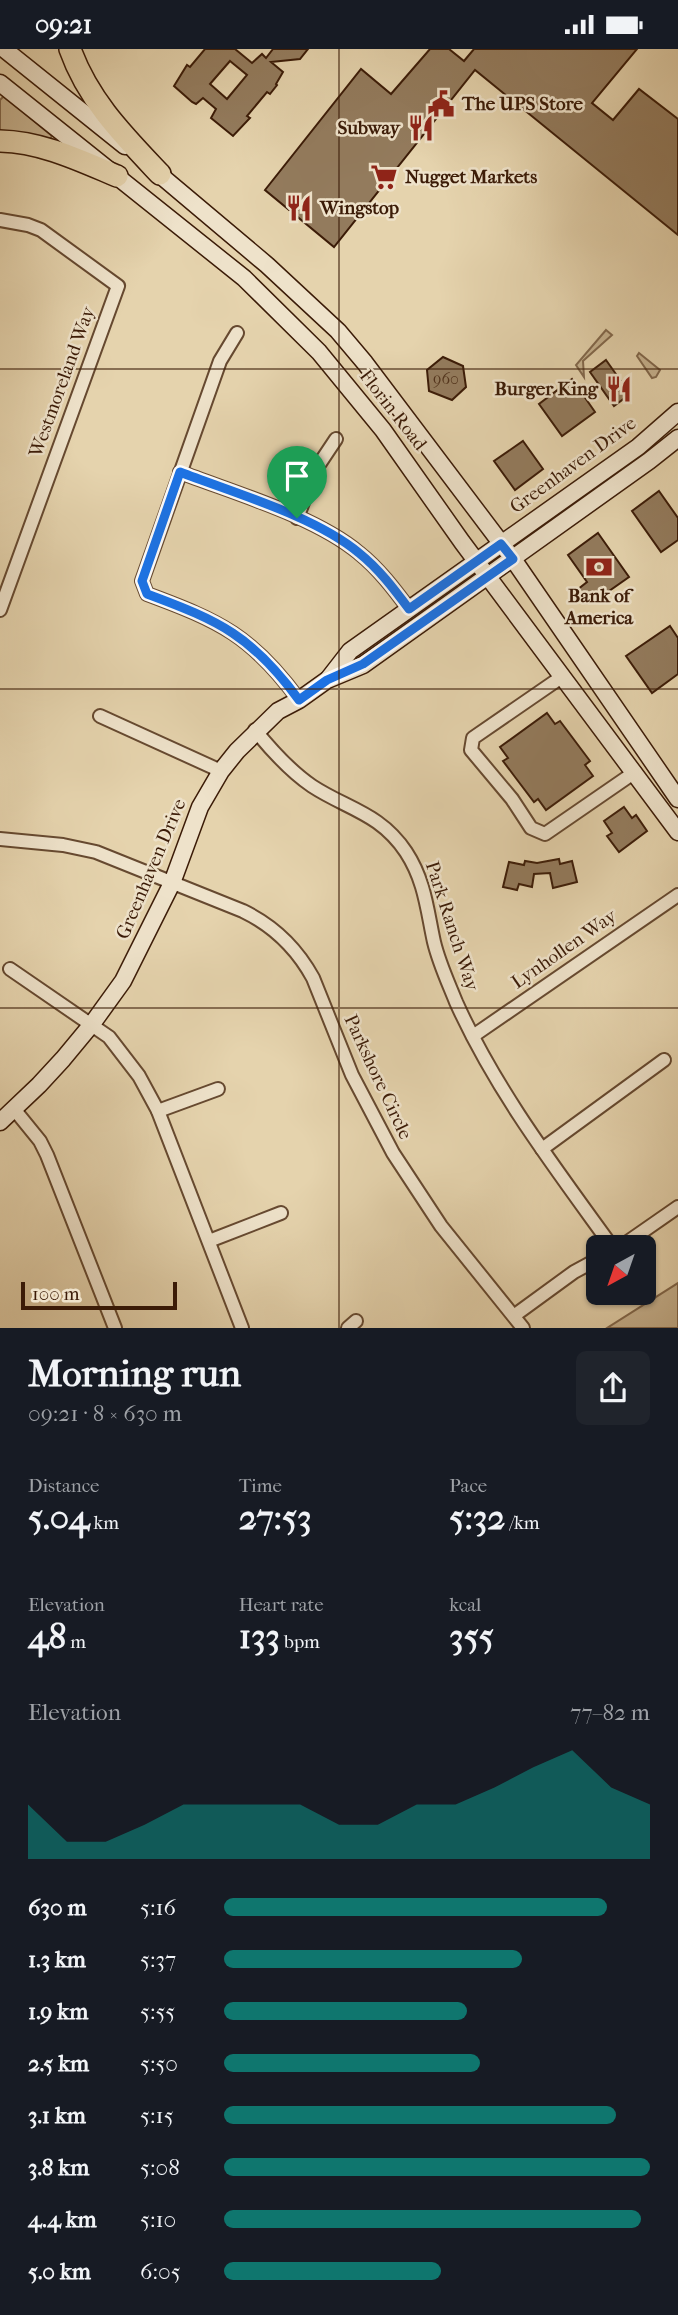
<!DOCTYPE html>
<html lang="en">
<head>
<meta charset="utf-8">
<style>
  body { margin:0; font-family:"IM FELL French Canon",serif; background:#20242c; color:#f1f3f6; height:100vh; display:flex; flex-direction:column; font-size:26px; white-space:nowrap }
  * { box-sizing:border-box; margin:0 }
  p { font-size:23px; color:#9ea1a6 }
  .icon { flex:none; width:38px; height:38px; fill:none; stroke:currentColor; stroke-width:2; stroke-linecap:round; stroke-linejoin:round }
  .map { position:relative; height:1279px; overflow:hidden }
  .side { display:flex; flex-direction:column; background:#171b24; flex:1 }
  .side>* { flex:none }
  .needle { width:46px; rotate:220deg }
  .buttons { position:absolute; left:586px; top:1186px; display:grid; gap:14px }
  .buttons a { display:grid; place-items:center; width:70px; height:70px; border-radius:10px; background:#171b24; box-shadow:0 2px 5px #0004; font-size:35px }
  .scale { position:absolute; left:21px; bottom:18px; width:156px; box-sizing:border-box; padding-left:7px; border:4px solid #3b1b07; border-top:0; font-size:19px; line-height:24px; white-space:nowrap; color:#3b1b07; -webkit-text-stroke:5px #eee2ca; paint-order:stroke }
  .pin { position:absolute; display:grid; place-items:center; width:60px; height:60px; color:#fff; margin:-72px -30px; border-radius:50% 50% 50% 0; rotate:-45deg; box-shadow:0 0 7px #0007 }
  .pin .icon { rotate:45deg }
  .round { display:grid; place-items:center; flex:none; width:74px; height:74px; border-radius:10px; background:#20242c }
  .headline { display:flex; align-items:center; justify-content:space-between; height:119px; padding:0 28px }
  h1 { font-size:38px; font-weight:800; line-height:52px }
  .metrics { display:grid; grid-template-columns:repeat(3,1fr); gap:10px; height:119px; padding:7px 28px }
  .metrics div { display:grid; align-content:center }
  .metrics b { font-size:35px; font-weight:800 }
  .metrics small { font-size:19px; font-weight:400 }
  .metrics p { font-size:19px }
  .chart { height:196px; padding:14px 28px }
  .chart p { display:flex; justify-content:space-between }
  .chart svg { width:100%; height:126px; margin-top:7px; fill:#0f766e; opacity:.7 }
  ul { padding:0 28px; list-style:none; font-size:23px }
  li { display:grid; grid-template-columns:112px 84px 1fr; align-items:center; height:52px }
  li i { height:18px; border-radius:9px; background:#0f766e }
  .status { display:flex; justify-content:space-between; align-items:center; height:49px; padding:0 35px; background:#171b24; direction:ltr }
  .status svg { height:19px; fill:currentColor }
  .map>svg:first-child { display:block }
</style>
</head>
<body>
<div class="status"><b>09:21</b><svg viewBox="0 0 49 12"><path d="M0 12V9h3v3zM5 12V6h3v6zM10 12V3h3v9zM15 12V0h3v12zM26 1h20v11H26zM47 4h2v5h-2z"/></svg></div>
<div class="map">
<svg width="678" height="1279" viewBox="0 0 678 1279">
  <rect width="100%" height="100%" fill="#e5d3ad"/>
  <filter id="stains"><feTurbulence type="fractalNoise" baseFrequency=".00286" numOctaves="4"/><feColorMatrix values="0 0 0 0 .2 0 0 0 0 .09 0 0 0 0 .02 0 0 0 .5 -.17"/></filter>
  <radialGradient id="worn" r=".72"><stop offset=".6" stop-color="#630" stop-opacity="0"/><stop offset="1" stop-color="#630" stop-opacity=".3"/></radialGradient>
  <g fill="#c8b491" stroke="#82684c" stroke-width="2">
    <polygon points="4,47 52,87 48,93 0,88 0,51"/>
    <polygon points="606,281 612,286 583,312 584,328 576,316"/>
    <polygon points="639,304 660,321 656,328 652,329 637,307"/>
    <polygon points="678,1234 678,1279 607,1279"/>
  </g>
  <g fill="#937b5d" stroke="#3b1b07" stroke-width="2" fill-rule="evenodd">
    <path d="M205,0H235L252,14L262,5L266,9L273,0H308L300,10L271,13L283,23L276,35L277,36L270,45L267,43L247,67L250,69L233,87L211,69L216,60L203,49L196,55L192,53L174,37L187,16L190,18ZM230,12L247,26L227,50L210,35Z"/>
    <polygon points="430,0 449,0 464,12 474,0 637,0 592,54 613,71 639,40 678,70 678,186 475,21 334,198 265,141 361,20 391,45"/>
    <polygon points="443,308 463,317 466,338 452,351 429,342 427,321"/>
    <polygon points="606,311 630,345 614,357 590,323"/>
    <polygon points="572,330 595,363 562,387 539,355"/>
    <polygon points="523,392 543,420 515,441 494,412"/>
    <polygon points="659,442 678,469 678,491 661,503 632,462"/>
    <polygon points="598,484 629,528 599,549 597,546 587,554 577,541 587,533 568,506"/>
    <polygon points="670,577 678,589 678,625 652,644 626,607"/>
    <polygon points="547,664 555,675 560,672 590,712 585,716 593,727 546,761 538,750 534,753 515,728 503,712 508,709 500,698"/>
    <polygon points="624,758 632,769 636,766 647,782 619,803 607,787 612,784 604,772"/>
    <polygon points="559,810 560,815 572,812 577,833 553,839 550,824 534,825 532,838 519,835 517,841 503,838 509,813 524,816 525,812 537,814"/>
  </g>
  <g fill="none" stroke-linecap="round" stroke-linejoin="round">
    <g stroke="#664930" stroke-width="16">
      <g id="street">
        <polyline points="0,171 28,176 41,181 118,237 0,561"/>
        <path d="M237,284L220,312L142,532L147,545C220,572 252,587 299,651"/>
        <path d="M180,423C234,444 315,467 359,504C379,520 394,540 409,560"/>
        <polyline points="297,469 316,420 336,390"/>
        <polyline points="563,627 473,689 471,701 512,750 531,779 545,785 635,723"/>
        <polyline points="100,667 221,722"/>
        <path d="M255,681C272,702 290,722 312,737C347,760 380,764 406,803C425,832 427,861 434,893C439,914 448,933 456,953C496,1042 556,1120 613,1199"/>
        <path d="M0,790L63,796L96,803L243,862C274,877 296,898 313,929L352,1026L393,1104L441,1177L523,1279"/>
        <polyline points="10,920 109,988 139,1027 158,1062 242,1279"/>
        <polyline points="473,987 678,846"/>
        <polyline points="14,1060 40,1092 47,1106 115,1279"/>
        <polyline points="158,1062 218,1040"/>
        <polyline points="542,1100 664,1011"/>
        <polyline points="209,1192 281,1164"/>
        <polyline points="619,1199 678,1158"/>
        <polyline points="515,1266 574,1223 598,1210"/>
        <polyline points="348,1279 356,1272"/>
      </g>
    </g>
    <g stroke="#3b1b07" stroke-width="19">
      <g id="secondary">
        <polyline points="4,0 125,97"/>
        <polyline points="0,34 244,229 319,303 383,381 462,493 678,783"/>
        <polyline points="153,120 267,216 338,282 365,314 513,510 678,750"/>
        <polyline points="329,629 350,602 638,398 678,363"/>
        <polyline points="0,1073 39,1036 63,1010 92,975 123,932 172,834 200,758 221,722 237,702 278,662 299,651 327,631 363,616 649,412 678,389"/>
      </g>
    </g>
    <g stroke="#3b1b07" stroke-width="24">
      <g id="highway">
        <path d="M70,0C88,51 124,87 160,125"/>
        <path d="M0,92C42,93 79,111 117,127"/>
      </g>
    </g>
    <use href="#street" stroke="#eee2ca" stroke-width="12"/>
    <use href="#secondary" stroke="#eee2ca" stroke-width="16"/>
    <use href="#highway" stroke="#e5d3ad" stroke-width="21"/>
  </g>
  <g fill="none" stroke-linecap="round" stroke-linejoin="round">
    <g stroke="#fff" stroke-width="14">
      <path id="route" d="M180,423C234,444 315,467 359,504C379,520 394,540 409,560L501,495L513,510L363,615L327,631L299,651C252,587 220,572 147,545L142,532Z"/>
    </g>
    <use href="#route" stroke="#1a73e8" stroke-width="9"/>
  </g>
  <path fill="none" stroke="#3b1b07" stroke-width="2" stroke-opacity="0.55" d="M339,0V1279M0,320H678M0,640H678M0,959H678"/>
  <defs>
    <g id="civic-bare" transform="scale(2.1)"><path d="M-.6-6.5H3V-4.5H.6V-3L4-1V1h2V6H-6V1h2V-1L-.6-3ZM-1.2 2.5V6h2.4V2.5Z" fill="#8f2418" stroke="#eee2ca" stroke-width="2.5" paint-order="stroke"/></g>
    <g id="restaurant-bare" transform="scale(2.1)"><path d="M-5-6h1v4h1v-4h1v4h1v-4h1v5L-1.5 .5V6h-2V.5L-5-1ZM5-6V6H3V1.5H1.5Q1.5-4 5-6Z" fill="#8f2418" stroke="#eee2ca" stroke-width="2.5" paint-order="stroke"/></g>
    <g id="supermarket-bare" transform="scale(2.1)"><path d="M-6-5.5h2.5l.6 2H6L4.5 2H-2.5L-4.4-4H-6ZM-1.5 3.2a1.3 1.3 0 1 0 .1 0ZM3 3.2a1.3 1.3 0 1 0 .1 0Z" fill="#8f2418" stroke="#eee2ca" stroke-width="2.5" paint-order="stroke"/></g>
    <g id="bank-bare" transform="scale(2.1)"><path d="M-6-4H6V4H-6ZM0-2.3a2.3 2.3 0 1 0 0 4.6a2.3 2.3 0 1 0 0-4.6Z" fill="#8f2418" stroke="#eee2ca" stroke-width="2.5" paint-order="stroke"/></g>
  </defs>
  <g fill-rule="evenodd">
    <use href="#civic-bare" x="441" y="55"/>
    <use href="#restaurant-bare" x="421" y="79"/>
    <use href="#supermarket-bare" x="384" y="128"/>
    <use href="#restaurant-bare" x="299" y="159"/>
    <use href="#restaurant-bare" x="619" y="340"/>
    <use href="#bank-bare" x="599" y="518"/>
  </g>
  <g text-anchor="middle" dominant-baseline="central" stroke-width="5" stroke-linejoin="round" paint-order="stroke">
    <g font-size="16" fill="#51331c">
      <text x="446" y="329">960</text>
    </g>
    <g font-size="19" font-weight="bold" fill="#3b1b07" stroke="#eee2ca" text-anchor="start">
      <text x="462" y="55">The UPS Store</text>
      <text x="400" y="79" text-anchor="end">Subway</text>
      <text x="405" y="128">Nugget Markets</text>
      <text x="320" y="159">Wingstop</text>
      <text x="598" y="340" text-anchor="end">Burger King</text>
      <text x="599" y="547" text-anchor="middle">Bank of<tspan x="599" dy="22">America</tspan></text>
    </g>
    <g font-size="19" fill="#3b1b07" stroke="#eee2ca">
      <text transform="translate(62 333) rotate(-70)">Westmoreland Way</text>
      <text transform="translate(393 361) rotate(52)">Florin Road</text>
      <text transform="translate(573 416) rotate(-36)">Greenhaven Drive</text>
      <text transform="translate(151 820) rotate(-67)">Greenhaven Drive</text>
      <text transform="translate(452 877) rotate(72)">Park Ranch Way</text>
      <text transform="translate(564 900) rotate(-35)">Lynhollen Way</text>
      <text transform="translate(378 1028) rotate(65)">Parkshore Circle</text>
    </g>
  </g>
  <rect width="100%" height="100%" filter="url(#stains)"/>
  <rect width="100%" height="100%" fill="url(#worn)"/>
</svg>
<div class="buttons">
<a><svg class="needle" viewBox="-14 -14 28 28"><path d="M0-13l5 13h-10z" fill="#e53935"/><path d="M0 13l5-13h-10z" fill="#9ea1a6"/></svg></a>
</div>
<div class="scale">100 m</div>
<div class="pin" style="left:297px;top:469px;background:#1e9e55"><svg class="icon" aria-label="arrive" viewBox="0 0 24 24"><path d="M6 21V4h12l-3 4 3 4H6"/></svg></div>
</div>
<section class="side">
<div class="headline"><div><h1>Morning run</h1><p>09:21 · 8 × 630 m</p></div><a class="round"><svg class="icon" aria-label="share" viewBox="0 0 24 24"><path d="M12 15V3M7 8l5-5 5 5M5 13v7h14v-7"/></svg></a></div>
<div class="metrics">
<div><p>Distance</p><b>5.04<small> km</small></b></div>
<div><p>Time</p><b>27:53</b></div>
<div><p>Pace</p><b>5:32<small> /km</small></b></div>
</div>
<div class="metrics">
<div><p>Elevation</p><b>48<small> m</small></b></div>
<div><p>Heart rate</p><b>133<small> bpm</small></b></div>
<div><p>kcal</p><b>355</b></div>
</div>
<div class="chart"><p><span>Elevation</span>77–82 m</p>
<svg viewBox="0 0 160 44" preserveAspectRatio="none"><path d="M0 44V25L10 38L20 38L30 32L40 25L50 25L60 25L70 25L80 32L90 32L100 25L110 25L120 19L130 12L140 6L150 19L160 25V44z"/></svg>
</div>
<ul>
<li><b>630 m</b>5:16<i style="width:90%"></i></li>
<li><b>1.3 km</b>5:37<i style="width:70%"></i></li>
<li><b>1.9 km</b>5:55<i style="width:57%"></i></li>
<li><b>2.5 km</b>5:50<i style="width:60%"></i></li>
<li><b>3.1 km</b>5:15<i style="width:92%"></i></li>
<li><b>3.8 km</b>5:08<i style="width:100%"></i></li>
<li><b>4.4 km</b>5:10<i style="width:98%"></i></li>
<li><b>5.0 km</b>6:05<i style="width:51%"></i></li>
</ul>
</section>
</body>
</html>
